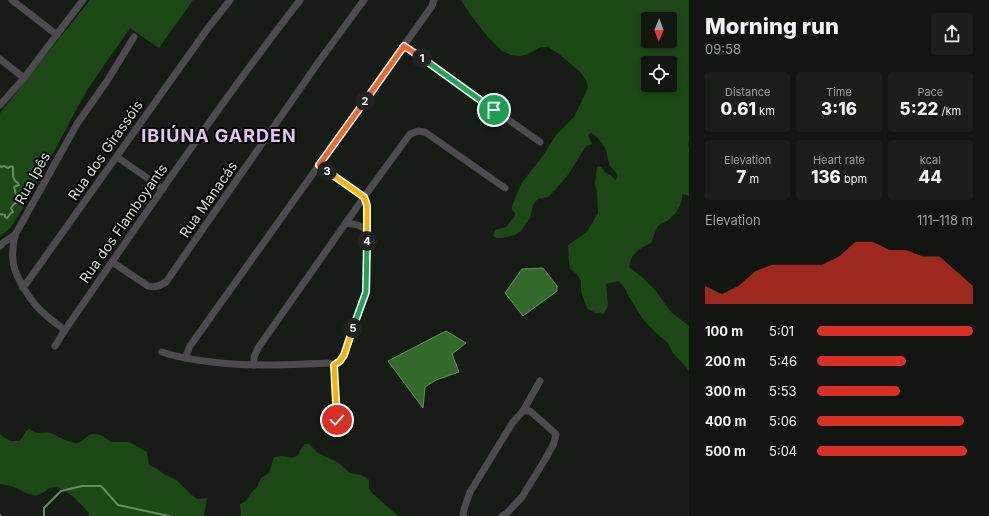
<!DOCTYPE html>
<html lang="en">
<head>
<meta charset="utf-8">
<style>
  body { margin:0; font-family:Inter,sans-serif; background:#1a1f19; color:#f1f3f6; height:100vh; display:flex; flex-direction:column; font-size:15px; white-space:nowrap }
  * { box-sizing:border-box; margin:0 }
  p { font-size:13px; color:#9c9f9f }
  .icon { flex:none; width:22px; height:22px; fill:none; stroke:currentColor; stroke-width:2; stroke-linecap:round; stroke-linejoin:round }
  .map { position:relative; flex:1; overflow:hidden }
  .drawer { display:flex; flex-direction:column; background:#111610; width:300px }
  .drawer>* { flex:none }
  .needle { width:26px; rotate:181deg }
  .controls { position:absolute; left:641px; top:12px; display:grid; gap:8px }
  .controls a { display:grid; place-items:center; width:36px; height:36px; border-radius:4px; background:#111610; box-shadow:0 2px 6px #0003,0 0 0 1px #303530; font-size:20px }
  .pin { position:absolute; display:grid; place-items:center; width:34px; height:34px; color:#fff; margin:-17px; border:2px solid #fff; border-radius:50%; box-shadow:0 1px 4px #0007 }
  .km { position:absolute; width:20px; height:20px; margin:-10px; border-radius:50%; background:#222; color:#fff; font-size:11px; line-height:20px; text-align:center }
  .round { display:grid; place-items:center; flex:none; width:42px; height:42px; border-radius:4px; background:#1a1f19 }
  .headline { display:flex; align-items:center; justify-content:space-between; height:68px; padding:0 16px }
  h1 { font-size:22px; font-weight:800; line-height:30px }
  .figures { display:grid; grid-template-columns:repeat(3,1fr); gap:6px; height:68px; padding:4px 16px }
  .figures div { display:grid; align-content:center; border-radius:4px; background:#1a1f19; text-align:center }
  .figures b { font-size:17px; font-weight:800 }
  .figures small { font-size:11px; font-weight:400 }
  .figures p { font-size:11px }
  .chart { height:112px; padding:8px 16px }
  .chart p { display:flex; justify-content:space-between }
  .chart svg { width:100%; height:72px; margin-top:4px; fill:#d93025; opacity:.7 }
  ul { padding:0 16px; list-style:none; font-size:13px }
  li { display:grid; grid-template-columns:64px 48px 1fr; align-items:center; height:30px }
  li i { height:10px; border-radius:5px; background:#d93025 }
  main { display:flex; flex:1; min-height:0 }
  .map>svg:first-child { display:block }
</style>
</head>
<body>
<main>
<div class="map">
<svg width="689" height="516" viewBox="0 0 689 516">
  <rect width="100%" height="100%" fill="#171d16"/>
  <g fill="#1c4915" fill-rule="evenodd">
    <polygon points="90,0 193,0 159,48 130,28 87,90 25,205 11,227 0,237 0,113"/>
    <path d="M461,0H689V142L688,145L689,149V196L682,194C683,204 676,215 667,221C665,222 661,223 659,225C656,228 653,239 651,243C644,246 636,251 632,257C630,260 630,264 629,267L642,277L655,290L671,312L689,326V372L686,367L673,353L668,343L654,331L642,318L628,295L624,287L619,281L606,284L608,306L604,314L595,313L587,308L584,300L581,291V281L576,273L570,269L569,264L568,245L587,232L598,213L597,192L595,184L597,167L599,166C602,167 603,170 605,172C609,175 612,175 615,180L616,179C619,172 614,171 610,166C608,161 607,155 606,150C604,144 597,136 591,133L588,135L592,144L586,146L568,175L554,191L548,197L538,199L536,201L533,205L530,218L520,232L515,235L502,238H496L493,236L495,230L506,227L515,216V213L512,210V206L521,184L544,154L556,135L574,117L586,92L588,87L586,80L580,72L559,54L548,47H541L528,54L521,56L511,55L502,51L488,37L472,17ZM648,19H670V41H648ZM648,63H670V85H648Z"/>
    <path d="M29,429C39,436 40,431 50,433C58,436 67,442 76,443C80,443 82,441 84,439C95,429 102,435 111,442H129L147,452L149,465L156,468L165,475L175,479L193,496L198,499L207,498L204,516H88L89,513C81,504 63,483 50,488C45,491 40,496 33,495C27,494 23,491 18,489C12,486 7,485 0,484V434C7,441 10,441 20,441L26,431Z"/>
    <path d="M305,444H309L318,453L339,463L350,473L361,475L368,479L369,480V488L371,492L398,516H241L240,504L246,501L251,493L257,487L261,478L269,473L274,457C277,457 279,456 281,456C287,456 293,460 298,455C301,451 301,447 305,444Z"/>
  </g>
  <g fill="#326b29" stroke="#648d5e">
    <polygon points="543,268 557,286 557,291 523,316 505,293 522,269"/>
    <polygon points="446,331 466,343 452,354 459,372 436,380 425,387 423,408 388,361"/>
  </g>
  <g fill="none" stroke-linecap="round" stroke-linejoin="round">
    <g stroke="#648d5e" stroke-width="2">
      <path d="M0,166L1,167L4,166L8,168C10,166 11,166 13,167C13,174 12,180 18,183L19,185L14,187L18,202L14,204L11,208L13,212C9,213 10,216 7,218L5,217V215L0,214"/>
      <polyline points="0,515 0,516"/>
      <polyline points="44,516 44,508 61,491 82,486 101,486 118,505 169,516"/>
    </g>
    <g stroke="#4d4b4f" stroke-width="7">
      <polyline points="12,0 57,35"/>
      <polyline points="404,46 540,142"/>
      <polyline points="0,59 24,78"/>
      <polyline points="0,105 24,78 83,0"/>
      <polyline points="117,157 163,189"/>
      <polyline points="319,165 364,197 366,202 367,207 367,286 366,292 344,355 340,361 334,365"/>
      <polyline points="346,223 358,225 367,230"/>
      <polyline points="0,246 4,242 15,235"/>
      <path d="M112,262L148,286C155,288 160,286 166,282L320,60L364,0"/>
      <polyline points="23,288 208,28 230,0"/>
      <path d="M65,330C44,315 33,306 21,283C17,276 13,268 13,260C12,252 13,244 15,235L77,124L107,81L134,37"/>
      <path d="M55,346L65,330C142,219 217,107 300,0"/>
      <path d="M162,352C176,357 189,359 204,361C245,367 287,365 329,363L334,365"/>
      <polyline points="185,358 190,346 319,165 432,6 434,0"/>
      <polyline points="254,365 254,357 258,348 364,197 410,134 418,131 425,132 505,188"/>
      <polyline points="334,365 337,420"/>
      <polyline points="463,516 464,509 470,492 513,422 523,411 540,381"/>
      <polyline points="502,516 507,513 522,497 546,458 554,443 556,434 530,411 523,411"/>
    </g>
  </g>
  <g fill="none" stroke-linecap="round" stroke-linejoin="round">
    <g stroke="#fff" stroke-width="8">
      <polyline id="split-1" points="422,58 494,110"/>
    </g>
    <g stroke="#fff" stroke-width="8">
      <polyline id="split-2" points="365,101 404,46 422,58"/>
    </g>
    <g stroke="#fff" stroke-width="8">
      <polyline id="split-3" points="327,171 319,165 365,101"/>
    </g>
    <g stroke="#fff" stroke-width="8">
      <polyline id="split-4" points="327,171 364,197 366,202 367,206 367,241"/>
    </g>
    <g stroke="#fff" stroke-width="8">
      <polyline id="split-5" points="353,328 366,292 367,241"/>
    </g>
    <g stroke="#fff" stroke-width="8">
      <polyline id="split-6" points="337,420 334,365 340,361 344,355 353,328"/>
    </g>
    <use href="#split-1" stroke="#22a559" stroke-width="5"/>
    <use href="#split-2" stroke="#f0652b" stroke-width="5"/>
    <use href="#split-3" stroke="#f0652b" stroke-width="5"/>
    <use href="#split-4" stroke="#f5b400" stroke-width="5"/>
    <use href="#split-5" stroke="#22a559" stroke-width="5"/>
    <use href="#split-6" stroke="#f5b400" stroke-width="5"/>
  </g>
  <g text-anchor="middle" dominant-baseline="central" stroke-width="4" stroke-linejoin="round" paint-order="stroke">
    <g font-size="14" fill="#d9ddd9" stroke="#050705">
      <text transform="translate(105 150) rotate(-55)">Rua dos Girassóis</text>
      <text transform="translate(32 178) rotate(-61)">Rua Ipês</text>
      <text transform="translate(208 199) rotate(-55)">Rua Manacás</text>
      <text transform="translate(123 223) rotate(-55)">Rua dos Flamboyants</text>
    </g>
    <g font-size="18" font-weight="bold" letter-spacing="1" fill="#e3c3f9" stroke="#050705">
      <text x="219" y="135">IBIÚNA GARDEN</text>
    </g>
  </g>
</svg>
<div class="controls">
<a><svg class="needle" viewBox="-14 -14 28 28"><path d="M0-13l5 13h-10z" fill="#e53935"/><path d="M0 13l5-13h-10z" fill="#9c9f9f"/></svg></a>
<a><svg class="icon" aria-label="locate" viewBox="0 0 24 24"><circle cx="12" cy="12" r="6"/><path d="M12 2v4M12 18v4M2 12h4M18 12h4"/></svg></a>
</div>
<div class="pin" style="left:494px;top:110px;background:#1e9e55"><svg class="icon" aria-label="arrive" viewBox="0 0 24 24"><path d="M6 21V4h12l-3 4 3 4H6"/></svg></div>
<div class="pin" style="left:337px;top:420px;background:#d93025"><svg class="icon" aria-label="check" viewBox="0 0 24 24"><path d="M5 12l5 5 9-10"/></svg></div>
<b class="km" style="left:422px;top:58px">1</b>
<b class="km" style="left:365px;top:101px">2</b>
<b class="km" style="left:327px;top:171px">3</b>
<b class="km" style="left:367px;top:241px">4</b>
<b class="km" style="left:353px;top:328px">5</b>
</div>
<section class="drawer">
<div class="headline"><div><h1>Morning run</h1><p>09:58</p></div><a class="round"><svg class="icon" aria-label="share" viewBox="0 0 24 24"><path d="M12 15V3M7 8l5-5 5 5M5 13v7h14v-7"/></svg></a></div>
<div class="figures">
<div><p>Distance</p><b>0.61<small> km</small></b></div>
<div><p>Time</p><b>3:16</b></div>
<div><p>Pace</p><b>5:22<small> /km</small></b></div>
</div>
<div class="figures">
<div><p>Elevation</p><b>7<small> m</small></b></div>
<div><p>Heart rate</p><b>136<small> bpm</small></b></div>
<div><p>kcal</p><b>44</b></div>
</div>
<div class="chart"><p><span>Elevation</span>111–118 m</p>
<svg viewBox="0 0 160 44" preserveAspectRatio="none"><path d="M0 44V33L10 38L20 33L30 24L40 20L50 20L60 20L70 20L80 15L90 6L100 6L110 11L120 11L130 15L140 15L150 24L160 33V44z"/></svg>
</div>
<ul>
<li><b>100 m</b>5:01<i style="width:100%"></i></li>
<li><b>200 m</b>5:46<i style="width:57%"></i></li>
<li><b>300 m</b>5:53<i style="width:53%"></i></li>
<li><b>400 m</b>5:06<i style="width:94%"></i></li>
<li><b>500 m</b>5:04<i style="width:96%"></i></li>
</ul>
</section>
</main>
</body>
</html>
